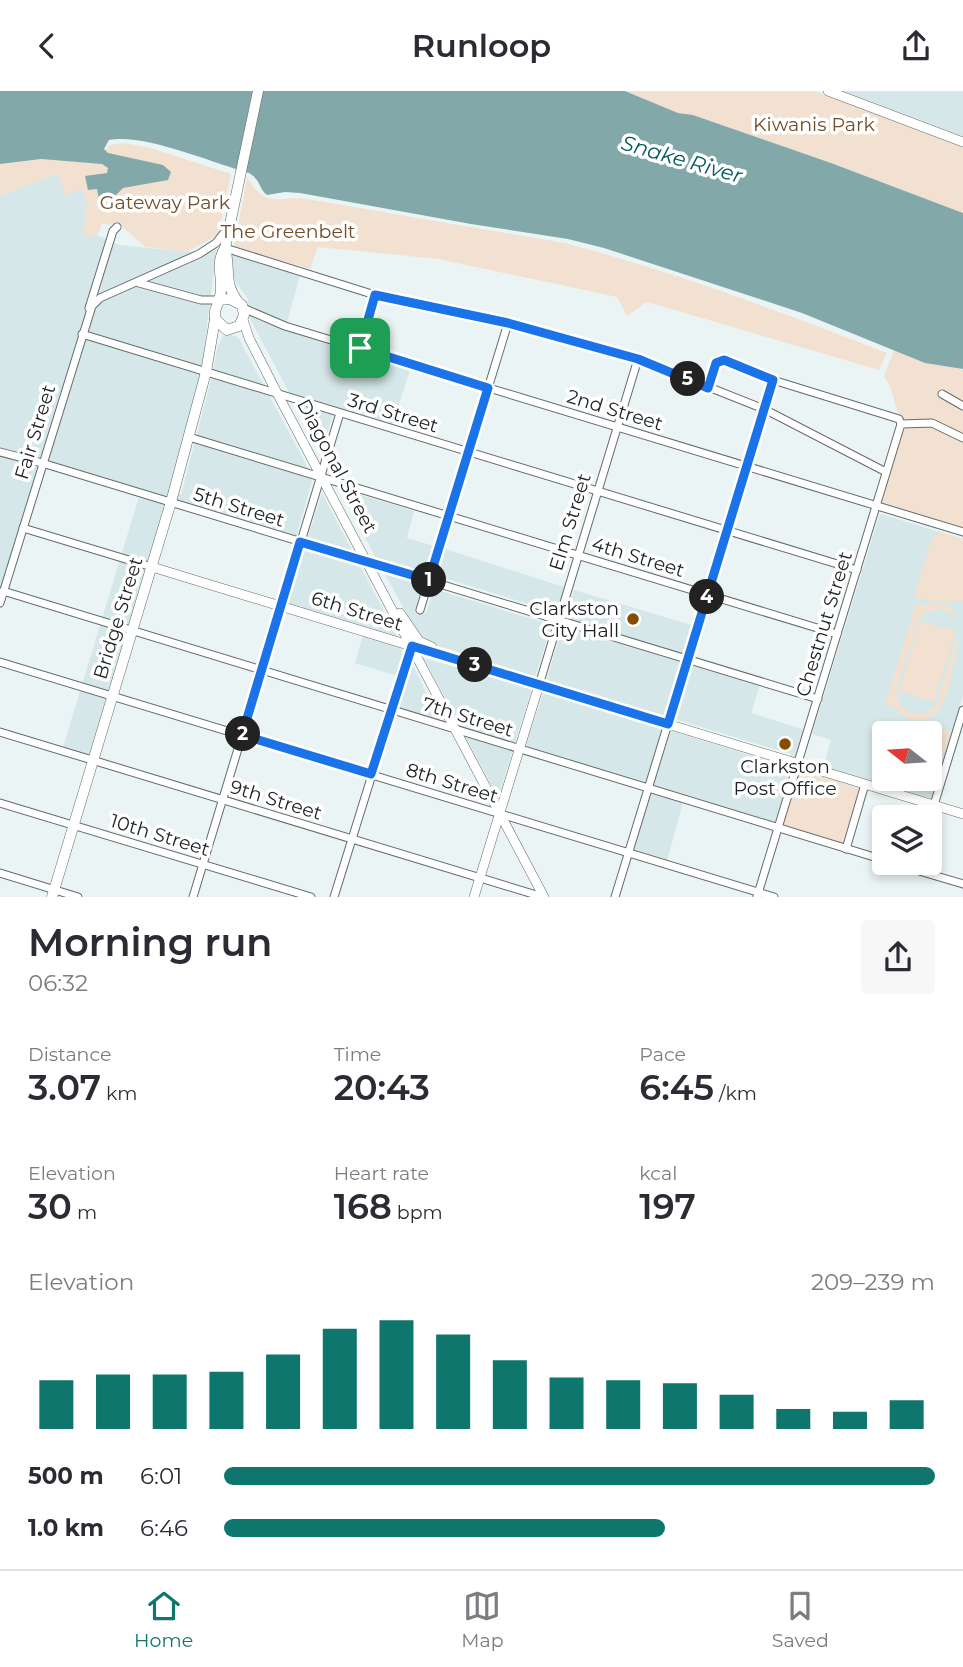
<!DOCTYPE html>
<html lang="en">
<head>
<meta charset="utf-8">
<style>
  body { margin:0; font-family:Montserrat,sans-serif; background:#f7f7f7; color:#2b2b33; height:100vh; display:flex; flex-direction:column; font-size:26px; white-space:nowrap }
  * { box-sizing:border-box; margin:0 }
  p { font-size:23px; color:#7c7c81 }
  .icon { flex:none; width:38px; height:38px; fill:none; stroke:currentColor; stroke-width:2; stroke-linecap:round; stroke-linejoin:round }
  .map { position:relative; height:806px; overflow:hidden }
  .sheet { display:flex; flex-direction:column; background:#fff; flex:1 }
  .sheet>* { flex:none }
  .needle { width:46px; rotate:287deg }
  .fabs { position:absolute; left:872px; top:630px; display:grid; gap:14px }
  .fabs a { display:grid; place-items:center; width:70px; height:70px; border-radius:7px; background:#fff; box-shadow:0 4px 10px #0003; font-size:35px }
  .pin { position:absolute; display:grid; place-items:center; width:60px; height:60px; color:#fff; margin:-30px; border-radius:14px; box-shadow:0 4px 10px #0006 }
  .km { position:absolute; width:35px; height:35px; margin:-18px; border-radius:50%; background:#222; color:#fff; font-size:19px; line-height:35px; text-align:center }
  .round { display:grid; place-items:center; flex:none; width:74px; height:74px; border-radius:7px; background:#f7f7f7 }
  .head { display:flex; align-items:center; justify-content:space-between; height:119px; padding:0 28px }
  h1 { font-size:38px; font-weight:600; line-height:52px }
  .figures { display:grid; grid-template-columns:repeat(3,1fr); gap:10px; height:119px; padding:7px 28px }
  .figures div { display:grid; align-content:center }
  .figures b { font-size:35px; font-weight:600 }
  .figures small { font-size:19px; font-weight:400 }
  .figures p { font-size:19px }
  .chart { height:196px; padding:14px 28px }
  .chart p { display:flex; justify-content:space-between }
  .chart svg { width:100%; height:126px; margin-top:7px; stroke:#0f766e; stroke-width:6 }
  ul { padding:0 28px; list-style:none; font-size:23px }
  li { display:grid; grid-template-columns:112px 84px 1fr; align-items:center; height:52px }
  li i { height:18px; border-radius:9px; background:#0f766e }
  header { display:flex; justify-content:space-between; align-items:center; height:91px; padding:0 28px; background:#fff; font-size:32px; font-weight:600 }
  .menu { display:flex; justify-content:space-around; align-items:center; height:98px; border-top:2px solid #e1e1e2; background:#fff; font-size:19px; color:#7c7c81 }
  .menu a { display:grid; justify-items:center; gap:4px }
  .menu .current { color:#0f766e }
  .map>svg:first-child { display:block }
</style>
</head>
<body>
<header><svg class="icon" aria-label="back" viewBox="0 0 24 24"><path d="M15 5l-7 7 7 7"/></svg>Runloop<svg class="icon" aria-label="share" viewBox="0 0 24 24"><path d="M12 15V3M7 8l5-5 5 5M5 13v7h14v-7"/></svg></header>
<div class="map">
<svg width="963" height="806" viewBox="0 0 963 806">
  <rect width="100%" height="100%" fill="#ebf4f4"/>
  <g fill="#d5e7e8" fill-rule="evenodd">
    <polygon points="828,0 963,0 963,51"/>
    <polygon points="58,83 83,98 97,144 120,154 187,161 225,157 301,181 286,235 412,273 391,338 340,322 333,324 321,362 247,222 248,208 216,163 201,284 170,397 181,404 211,289 218,254 225,242 238,246 307,375 312,390 297,443 308,446 322,402 396,543 403,563 397,585 355,572 364,541 281,516 300,451 171,411 93,669 62,660 140,402 43,372 0,512 0,104"/>
    <polygon points="339,397 346,397 351,401 414,420 407,447 434,455 426,482 376,467"/>
    <path d="M881,423L963,448V605L932,708L823,676L831,649L812,643L879,425ZM884,642H929V688H884Z"/>
    <polygon points="445,458 564,496 557,519 551,520 438,485"/>
    <polygon points="384,481 425,495 417,519 426,522 434,498 552,534 535,586 430,552 418,544"/>
    <polygon points="574,499 698,536 688,569 761,591 751,622 808,640 778,737 684,708 666,773 629,762 648,697 528,656 526,653 543,603 547,601 788,676 791,663 548,590 547,587"/>
    <polygon points="424,567 529,597 531,600 499,704 497,705"/>
    <polygon points="411,571 441,630 398,617"/>
  </g>
  <g fill="#f2e1d1" fill-rule="evenodd">
    <polygon points="625,0 814,0 963,56 963,122 831,72 693,24 678,22"/>
    <polygon points="124,52 151,57 231,83 218,144 187,161 146,156 120,134 102,133 98,143 83,146 87,113 83,98 65,104 58,83 0,104 0,73 41,68 94,72 110,54"/>
    <path d="M247,87C266,114 270,108 301,107L565,152C675,181 782,221 887,262L879,279L647,211L627,225L617,206L438,168L318,156L310,178L234,156Z"/>
    <polygon points="894,259 925,272 963,278 963,441 876,414 901,333 890,295 884,285"/>
    <polygon points="941,441 963,448 963,510 931,511 914,505 932,446"/>
    <path d="M916,512L923,514V516C932,512 940,511 949,515C963,528 958,564 951,584C948,596 946,611 938,620C924,636 902,630 893,613L891,616L885,614ZM940,518C954,522 960,531 957,545L937,612L924,623H911L899,613L897,597L919,529L926,521Z"/>
    <polygon points="920,530 956,540 934,611 899,600"/>
    <polygon points="903,631 925,638 927,633 951,640 933,699 910,691 911,688 929,688 929,642 900,642"/>
    <polygon points="800,678 864,699 846,758 781,738"/>
  </g>
  <path fill="#82a8a9" d="M0,0H625L678,22L693,24L831,72L963,122V278L925,272L802,222L604,157L568,148L471,133L300,102L285,101L267,104C259,98 261,89 249,82C213,72 144,42 109,49L104,58L108,62L163,74L171,81L168,89L123,97L116,104L99,108L97,98L88,99L85,85L107,82L108,77L102,73L41,68L0,73Z"/>
  <g fill="none" stroke-linecap="round" stroke-linejoin="round">
    <g stroke="#636b6b" stroke-width="9">
      <g id="minor">
        <polyline points="225,157 375,204 508,232 638,268 764,318 886,381"/>
        <polyline points="139,192 201,209 219,209"/>
        <polyline points="89,217 113,140 117,136"/>
        <polyline points="243,217 285,235 963,441"/>
        <polyline points="82,243 857,479"/>
        <polyline points="360,257 375,204"/>
        <polyline points="708,297 716,272 724,269 773,289 899,328 901,333"/>
        <polyline points="942,303 963,315"/>
        <polyline points="189,346 837,543"/>
        <polyline points="0,361 42,372 818,608"/>
        <polyline points="23,437 152,476"/>
        <polyline points="3,500 884,769"/>
        <polyline points="0,512 92,215 100,207 199,163 216,152 227,138"/>
        <polyline points="420,519 508,232"/>
        <polyline points="0,571 774,806"/>
        <polyline points="539,594 638,268"/>
        <polyline points="0,641 543,806"/>
        <polyline points="0,712 311,806"/>
        <polyline points="934,714 963,619"/>
        <polyline points="846,758 865,693"/>
        <polyline points="892,772 963,793"/>
        <polyline points="0,782 78,806"/>
        <polyline points="193,806 340,322"/>
        <polyline points="334,806 412,555"/>
        <polyline points="615,806 773,289"/>
        <polyline points="757,806 901,333 932,332 963,347"/>
      </g>
    </g>
    <g stroke="#636b6b" stroke-width="10">
      <g id="major">
        <polyline points="828,0 963,51"/>
        <polyline points="243,229 249,247 277,302 544,806"/>
        <polyline points="152,476 963,723"/>
        <polyline points="400,522 419,550 432,556"/>
        <polyline points="474,806 539,594"/>
      </g>
    </g>
    <g stroke="#636b6b" stroke-width="11">
      <g id="highway">
        <path d="M225,157C231,179 223,191 238,211"/>
        <polygon points="230,208 242,214 244,224 239,235 227,239 215,228 215,220 219,209"/>
        <path d="M219,209C226,191 213,175 225,157L258,0"/>
        <polyline points="52,806 171,411 206,281 215,228"/>
      </g>
    </g>
    <use href="#minor" stroke="#fff" stroke-width="7"/>
    <use href="#major" stroke="#fff" stroke-width="9"/>
    <use href="#highway" stroke="#fff" stroke-width="10"/>
  </g>
  <g fill="none" stroke-linecap="round" stroke-linejoin="round">
    <g stroke="#fff" stroke-width="14">
      <polygon id="route" points="375,204 508,232 638,268 708,297 716,272 724,269 773,289 668,633 412,555 371,683 242,644 300,451 429,489 488,297 360,257"/>
    </g>
    <use href="#route" stroke="#1a73e8" stroke-width="9"/>
  </g>
  <g fill="#854d00" stroke="#fff" stroke-width="2.5">
    <circle cx="633" cy="528" r="7"/>
    <circle cx="785" cy="653" r="7"/>
  </g>
  <g text-anchor="middle" dominant-baseline="central" stroke-width="7" stroke-linejoin="round" paint-order="stroke">
    <g font-size="19" fill="#714d29" stroke="#fff">
      <text x="814" y="33">Kiwanis Park</text>
      <text x="165" y="111">Gateway Park</text>
      <text x="288" y="140">The Greenbelt</text>
    </g>
    <g font-size="19" fill="#1e2121" stroke="#fff">
      <text transform="translate(615 319) rotate(17)">2nd Street</text>
      <text transform="translate(393 322) rotate(17)">3rd Street</text>
      <text transform="translate(35 341) rotate(-73)">Fair Street</text>
      <text transform="translate(337 375) rotate(62)">Diagonal Street</text>
      <text transform="translate(239 416) rotate(17)">5th Street</text>
      <text transform="translate(570 431) rotate(-73)">Elm Street</text>
      <text transform="translate(638 466) rotate(17)">4th Street</text>
      <text transform="translate(357 520) rotate(17)">6th Street</text>
      <text transform="translate(118 527) rotate(-73)">Bridge Street</text>
      <text transform="translate(824 533) rotate(-73)">Chestnut Street</text>
      <text transform="translate(468 626) rotate(17)">7th Street</text>
      <text transform="translate(452 692) rotate(17)">8th Street</text>
      <text transform="translate(276 709) rotate(17)">9th Street</text>
      <text transform="translate(160 744) rotate(17)">10th Street</text>
    </g>
    <g font-size="19" fill="#1e2121" stroke="#fff" text-anchor="end">
      <text x="619" y="517">Clarkston<tspan x="619" dy="22">City Hall</tspan></text>
      <text x="785" y="675" text-anchor="middle">Clarkston<tspan x="785" dy="22">Post Office</tspan></text>
    </g>
    <g font-size="21" font-style="italic" fill="#04595c" stroke="#fff">
      <text transform="translate(682 68) rotate(16)">Snake River</text>
    </g>
  </g>
</svg>
<div class="fabs">
<a><svg class="needle" viewBox="-14 -14 28 28"><path d="M0-13l5 13h-10z" fill="#e53935"/><path d="M0 13l5-13h-10z" fill="#7c7c81"/></svg></a>
<a><svg class="icon" aria-label="layers" viewBox="0 0 24 24"><path d="M12 4l9 5-9 5-9-5zM3 14l9 5 9-5"/></svg></a>
</div>
<div class="pin" style="left:360px;top:257px;background:#1e9e55"><svg class="icon" aria-label="arrive" viewBox="0 0 24 24"><path d="M6 21V4h12l-3 4 3 4H6"/></svg></div>
<b class="km" style="left:429px;top:489px">1</b>
<b class="km" style="left:243px;top:643px">2</b>
<b class="km" style="left:475px;top:574px">3</b>
<b class="km" style="left:707px;top:506px">4</b>
<b class="km" style="left:688px;top:288px">5</b>
</div>
<section class="sheet">
<div class="head"><div><h1>Morning run</h1><p>06:32</p></div><a class="round"><svg class="icon" aria-label="share" viewBox="0 0 24 24"><path d="M12 15V3M7 8l5-5 5 5M5 13v7h14v-7"/></svg></a></div>
<div class="figures">
<div><p>Distance</p><b>3.07<small> km</small></b></div>
<div><p>Time</p><b>20:43</b></div>
<div><p>Pace</p><b>6:45<small> /km</small></b></div>
</div>
<div class="figures">
<div><p>Elevation</p><b>30<small> m</small></b></div>
<div><p>Heart rate</p><b>168<small> bpm</small></b></div>
<div><p>kcal</p><b>197</b></div>
</div>
<div class="chart"><p><span>Elevation</span>209–239 m</p>
<svg viewBox="0 0 160 44" preserveAspectRatio="none"><path d="M5 44V27M15 44V25M25 44V25M35 44V24M45 44V18M55 44V9M65 44V6M75 44V11M85 44V20M95 44V26M105 44V27M115 44V28M125 44V32M135 44V37M145 44V38M155 44V34"/></svg>
</div>
<ul>
<li><b>500 m</b>6:01<i style="width:100%"></i></li>
<li><b>1.0 km</b>6:46<i style="width:62%"></i></li>
</ul>
</section>
<nav class="menu">
<a class="current"><svg class="icon" aria-label="home" viewBox="0 0 24 24"><path d="M3 11l9-7 9 7M6 9v11h12V9"/></svg>Home</a>
<a><svg class="icon" aria-label="map" viewBox="0 0 24 24"><path d="M3 6l6-2 6 2 6-2v14l-6 2-6-2-6 2zM9 4v14M15 6v14"/></svg>Map</a>
<a><svg class="icon" aria-label="saved" viewBox="0 0 24 24"><path d="M7 4h10v16l-5-4-5 4z"/></svg>Saved</a>
</nav>
</body>
</html>
